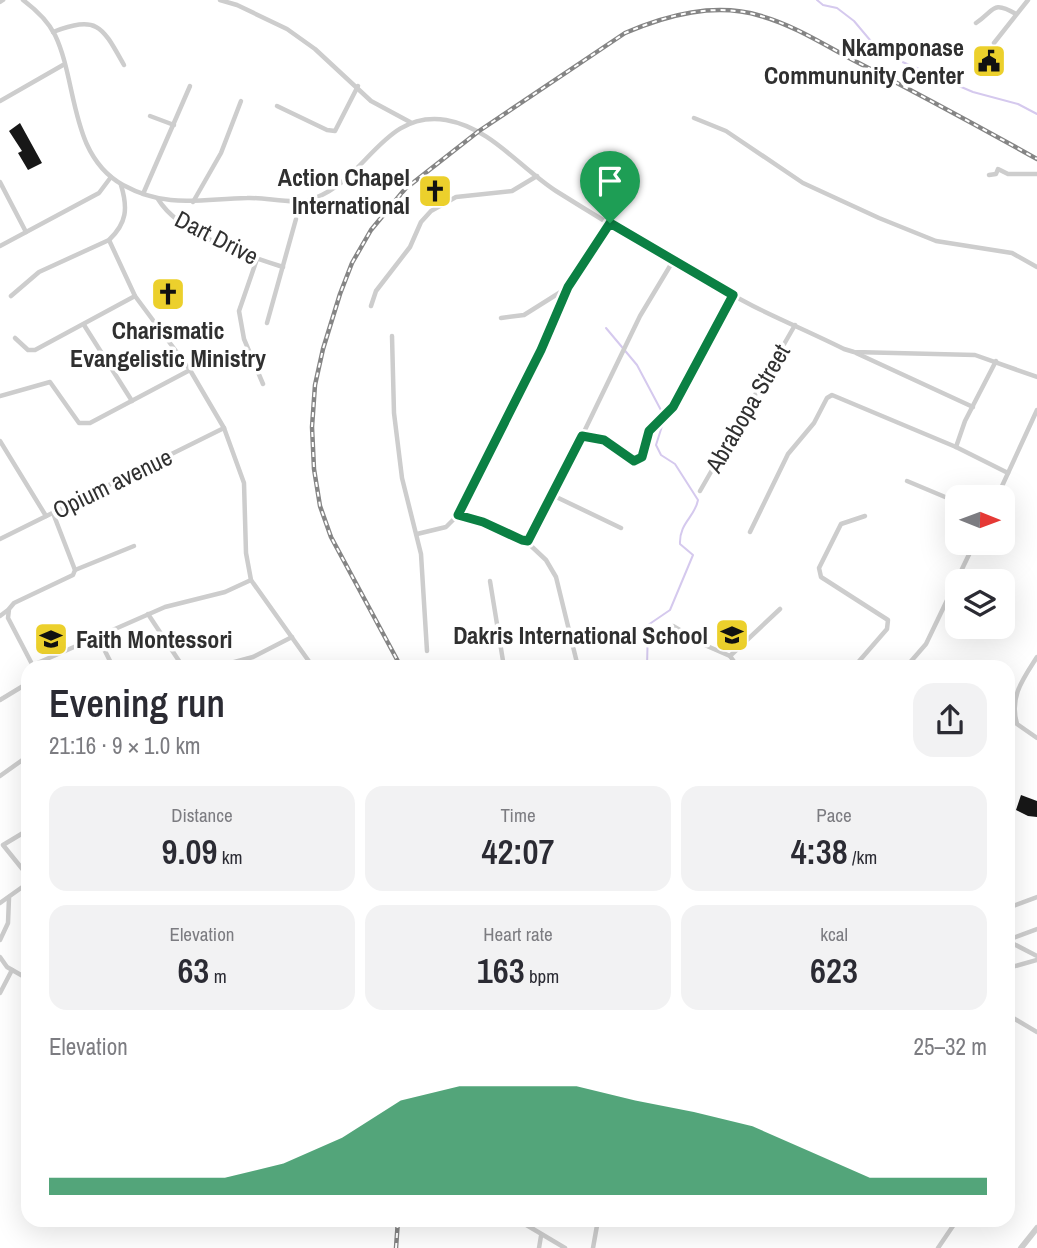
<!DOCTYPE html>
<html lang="en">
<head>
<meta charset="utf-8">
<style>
  body { margin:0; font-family:"Archivo Narrow",sans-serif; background:#f2f2f3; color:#2b2b33; height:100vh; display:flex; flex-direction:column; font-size:26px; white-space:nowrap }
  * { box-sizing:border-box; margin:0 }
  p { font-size:23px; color:#7c7c81 }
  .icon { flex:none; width:38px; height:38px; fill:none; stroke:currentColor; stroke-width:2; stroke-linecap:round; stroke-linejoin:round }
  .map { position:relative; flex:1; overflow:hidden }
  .side { position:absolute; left:21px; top:660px; width:994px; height:567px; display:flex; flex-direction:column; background:#fff; border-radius:21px; box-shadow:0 7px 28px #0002 }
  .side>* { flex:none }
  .needle { width:46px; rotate:91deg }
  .tools { position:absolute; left:945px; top:485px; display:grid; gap:14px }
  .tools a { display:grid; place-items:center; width:70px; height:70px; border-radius:14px; background:#fff; box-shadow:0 7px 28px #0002; font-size:35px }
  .pin { position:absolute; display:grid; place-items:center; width:60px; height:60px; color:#fff; margin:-72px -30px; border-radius:50% 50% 50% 0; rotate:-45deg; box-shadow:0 0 7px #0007 }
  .pin .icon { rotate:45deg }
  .round { display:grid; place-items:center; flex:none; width:74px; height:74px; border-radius:21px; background:#f2f2f3 }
  .summary { display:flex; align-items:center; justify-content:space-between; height:119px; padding:0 28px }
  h1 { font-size:38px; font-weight:600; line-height:52px }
  .metrics { display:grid; grid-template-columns:repeat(3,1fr); gap:10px; height:119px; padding:7px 28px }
  .metrics div { display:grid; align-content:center; border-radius:18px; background:#f2f2f3; text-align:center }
  .metrics b { font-size:35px; font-weight:600 }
  .metrics small { font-size:19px; font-weight:400 }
  .metrics p { font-size:19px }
  .chart { height:196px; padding:14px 28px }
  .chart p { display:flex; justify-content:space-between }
  .chart svg { width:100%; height:126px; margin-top:7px; fill:#0b8043; opacity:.7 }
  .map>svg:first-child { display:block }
</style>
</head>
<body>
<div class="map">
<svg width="1037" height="1248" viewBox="0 0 1037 1248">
  <rect width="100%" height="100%" fill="#fff"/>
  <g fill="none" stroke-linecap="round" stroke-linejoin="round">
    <g stroke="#d5c9ee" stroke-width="2">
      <polyline points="817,0 823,5 837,8 854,21 875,46 886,55 973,92 1018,104 1037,114"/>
      <polyline points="606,328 637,365 663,414"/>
      <path d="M647,667L648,625L670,610L693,555L680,544C679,523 695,517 698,500L675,464L661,455L656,445L663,423"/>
    </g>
  </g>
  <g fill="#171717">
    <polygon points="20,123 42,163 28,170 18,153 22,151 9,131"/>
    <polygon points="1021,795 1037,801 1037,817 1028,816 1016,810"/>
  </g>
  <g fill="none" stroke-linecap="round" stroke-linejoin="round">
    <g stroke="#cdcdcd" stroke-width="4.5">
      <path d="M23,0C35,9 48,21 55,35C78,83 69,155 123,185C167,209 200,199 247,198C268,197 295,206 315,198C367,179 383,110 446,120C491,128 519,167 556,191C620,231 686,271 753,306C783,321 814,334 844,349L854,352L975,355L1037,377"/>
      <polyline points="220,0 237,5 287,29 315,49 371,101 410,122"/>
      <polyline points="0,2 3,0"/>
      <path d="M976,23C995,10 992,0 1016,14"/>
      <path d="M53,32C98,15 102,26 124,65"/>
      <polyline points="994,43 1028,0"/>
      <polyline points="0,101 63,65"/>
      <polyline points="277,106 327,130 335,131 358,86"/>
      <polyline points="150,116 174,125"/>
      <polyline points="694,118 726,131 803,183 879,218 936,241 1012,253 1037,267"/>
      <polyline points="989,175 996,174 998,169 1008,174 1037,174"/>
      <polyline points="0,182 26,232"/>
      <polyline points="143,194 190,86"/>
      <path d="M158,199C179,234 245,255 283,267"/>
      <polyline points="193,202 221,153 241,101"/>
      <polyline points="109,240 135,296 190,370 224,428 244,483 246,553 251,580 313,667"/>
      <polyline points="0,246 99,193 111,177"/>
      <polyline points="257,259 239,311 244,339 263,384"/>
      <path d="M11,296L39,272L109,240C127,223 128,208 121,185"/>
      <polyline points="371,306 376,291 410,247 421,222 431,211 456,197 512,191 537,176"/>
      <polyline points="501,318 524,315 567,288"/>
      <polyline points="267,323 296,219"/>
      <polyline points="84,325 132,401"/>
      <polyline points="392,336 394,413 402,478 421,554 427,651"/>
      <polyline points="15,338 28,350 35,350 135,296"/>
      <polyline points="856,353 973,407"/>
      <polyline points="0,396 50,382 79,423 90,423 190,370"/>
      <path d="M582,436C606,436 616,458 637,461C646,453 643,443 648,433C654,422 666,418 673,407L733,295"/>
      <polyline points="0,441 46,516"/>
      <polyline points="956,447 965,421 996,361"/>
      <polyline points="907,481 957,502"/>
      <polyline points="700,491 795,325"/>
      <polyline points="550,494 621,528"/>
      <polyline points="997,497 1037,410"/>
      <polyline points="458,515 483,521 528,541"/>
      <polyline points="750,532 788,454 814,423 827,398 832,395 956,447 1008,473"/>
      <polyline points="417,534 446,527 458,515 542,350 568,287 610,223"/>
      <polyline points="0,539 224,428"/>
      <polyline points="75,570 134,546"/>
      <polyline points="490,581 504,667"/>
      <polyline points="148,614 183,667"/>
      <polyline points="0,616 8,610"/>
      <polyline points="673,626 707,646 730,656 738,667"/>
      <polyline points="98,637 113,667"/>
      <polyline points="730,656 780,609"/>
      <path d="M1037,657C1023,679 1009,697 1017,724L1037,738"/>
      <polyline points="33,665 165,607 225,592 251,580"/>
      <polyline points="33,666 8,618 9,609 14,603 73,575 75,570 53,513"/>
      <polyline points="216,667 253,657 292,637"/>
      <polyline points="578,667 556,577 546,560 529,544 528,538 582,436 640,316 673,261"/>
      <polyline points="854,667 887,629 888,620 821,577 819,568 841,524 865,516"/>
      <polyline points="906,667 926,644 975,542"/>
      <polyline points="0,700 28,683"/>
      <polyline points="0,776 28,756"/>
      <polyline points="28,830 3,845 28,876"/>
      <polyline points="0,903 28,883"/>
      <polyline points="1008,908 1037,897"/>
      <polyline points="0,940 8,923 9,898"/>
      <polyline points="1008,940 1037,929"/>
      <polyline points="1008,941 1037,956"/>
      <polyline points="0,957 7,967 28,979"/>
      <polyline points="1008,968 1037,960"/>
      <polyline points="0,993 12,970"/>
      <polyline points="1008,1015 1037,1032"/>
      <polyline points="518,1220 565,1248"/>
      <polyline points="539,1248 541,1236"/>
      <polyline points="593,1248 598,1220"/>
      <polyline points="938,1248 957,1220"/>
    </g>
    <polyline stroke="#cdcdcd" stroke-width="6" points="1021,1248 1037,1228"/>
    <g stroke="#858585" stroke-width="4.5">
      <g id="rail">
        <path d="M401,667L331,537L320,506L314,469L312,427L315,385L323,349L340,294L352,263L371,230L405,189L479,131L625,33C667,15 715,2 761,16C793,25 823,44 853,60C915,92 976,125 1037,159"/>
        <polyline points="396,1248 398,1220"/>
      </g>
    </g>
    <use href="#rail" stroke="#fff" stroke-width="2" stroke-dasharray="5" stroke-linecap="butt"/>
  </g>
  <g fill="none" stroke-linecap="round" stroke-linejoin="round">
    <g stroke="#fff" stroke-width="14">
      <polygon id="route" points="610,223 733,295 673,407 649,431 642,457 634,461 604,440 582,436 528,541 522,540 483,522 458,515 541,350 568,287"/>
    </g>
    <use href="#route" stroke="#0b8043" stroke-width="9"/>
  </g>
  <defs>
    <g id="civic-square" transform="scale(1.75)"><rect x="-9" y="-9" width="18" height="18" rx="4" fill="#ecd02c" stroke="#fff"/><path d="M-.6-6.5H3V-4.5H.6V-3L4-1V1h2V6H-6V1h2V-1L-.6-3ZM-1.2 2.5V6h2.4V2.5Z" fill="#111"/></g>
    <g id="church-square" transform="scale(1.75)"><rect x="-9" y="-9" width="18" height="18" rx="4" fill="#ecd02c" stroke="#fff"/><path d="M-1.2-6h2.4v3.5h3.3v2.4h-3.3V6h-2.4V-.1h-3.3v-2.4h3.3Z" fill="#111"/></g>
    <g id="school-square" transform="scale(1.75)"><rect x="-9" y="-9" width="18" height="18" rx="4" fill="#ecd02c" stroke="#fff"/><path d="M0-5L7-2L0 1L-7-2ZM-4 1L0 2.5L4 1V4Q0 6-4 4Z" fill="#111"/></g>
  </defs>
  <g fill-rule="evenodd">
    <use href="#civic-square" x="989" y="61"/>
    <use href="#church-square" x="435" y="191"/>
    <use href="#church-square" x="168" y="294"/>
    <use href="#school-square" x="732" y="635"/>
    <use href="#school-square" x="51" y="639"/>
  </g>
  <g text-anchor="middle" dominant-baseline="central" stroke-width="7" stroke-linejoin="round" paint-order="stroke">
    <g font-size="24" font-weight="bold" fill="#303030" stroke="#fff" text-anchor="end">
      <text x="964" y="47">Nkamponase<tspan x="964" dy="28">Commununity Center</tspan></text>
      <text x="410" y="177">Action Chapel<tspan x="410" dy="28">International</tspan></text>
      <text x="168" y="330" text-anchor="middle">Charismatic<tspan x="168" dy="28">Evangelistic Ministry</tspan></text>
      <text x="708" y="635">Dakris International School</text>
      <text x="76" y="639" text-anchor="start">Faith Montessori</text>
    </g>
    <g font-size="24" fill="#303030" stroke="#fff">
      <text transform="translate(217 237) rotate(27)">Dart Drive</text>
      <text transform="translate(747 408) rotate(-60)">Abrabopa Street</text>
      <text transform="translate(112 483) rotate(-26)">Opium avenue</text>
    </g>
  </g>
</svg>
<div class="tools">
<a><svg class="needle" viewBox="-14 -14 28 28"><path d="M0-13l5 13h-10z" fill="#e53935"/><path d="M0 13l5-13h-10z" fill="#7c7c81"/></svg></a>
<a><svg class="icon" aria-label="layers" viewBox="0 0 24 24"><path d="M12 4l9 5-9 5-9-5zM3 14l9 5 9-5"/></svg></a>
</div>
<div class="pin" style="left:610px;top:223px;background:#1e9e55"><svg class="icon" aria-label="arrive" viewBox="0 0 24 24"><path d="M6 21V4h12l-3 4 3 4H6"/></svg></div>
<section class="side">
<div class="summary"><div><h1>Evening run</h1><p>21:16 · 9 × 1.0 km</p></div><a class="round"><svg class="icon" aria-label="share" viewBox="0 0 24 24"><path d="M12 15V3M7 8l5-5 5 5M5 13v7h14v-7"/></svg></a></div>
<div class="metrics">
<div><p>Distance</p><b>9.09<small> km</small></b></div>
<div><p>Time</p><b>42:07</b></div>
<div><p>Pace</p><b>4:38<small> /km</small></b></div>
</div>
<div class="metrics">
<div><p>Elevation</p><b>63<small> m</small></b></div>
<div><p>Heart rate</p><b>163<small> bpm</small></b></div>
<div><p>kcal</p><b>623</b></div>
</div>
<div class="chart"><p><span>Elevation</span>25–32 m</p>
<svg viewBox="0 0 160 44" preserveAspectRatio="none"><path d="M0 44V38L10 38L20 38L30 38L40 33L50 24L60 11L70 6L80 6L90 6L100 11L110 15L120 20L130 29L140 38L150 38L160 38V44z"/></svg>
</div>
</section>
</div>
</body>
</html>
